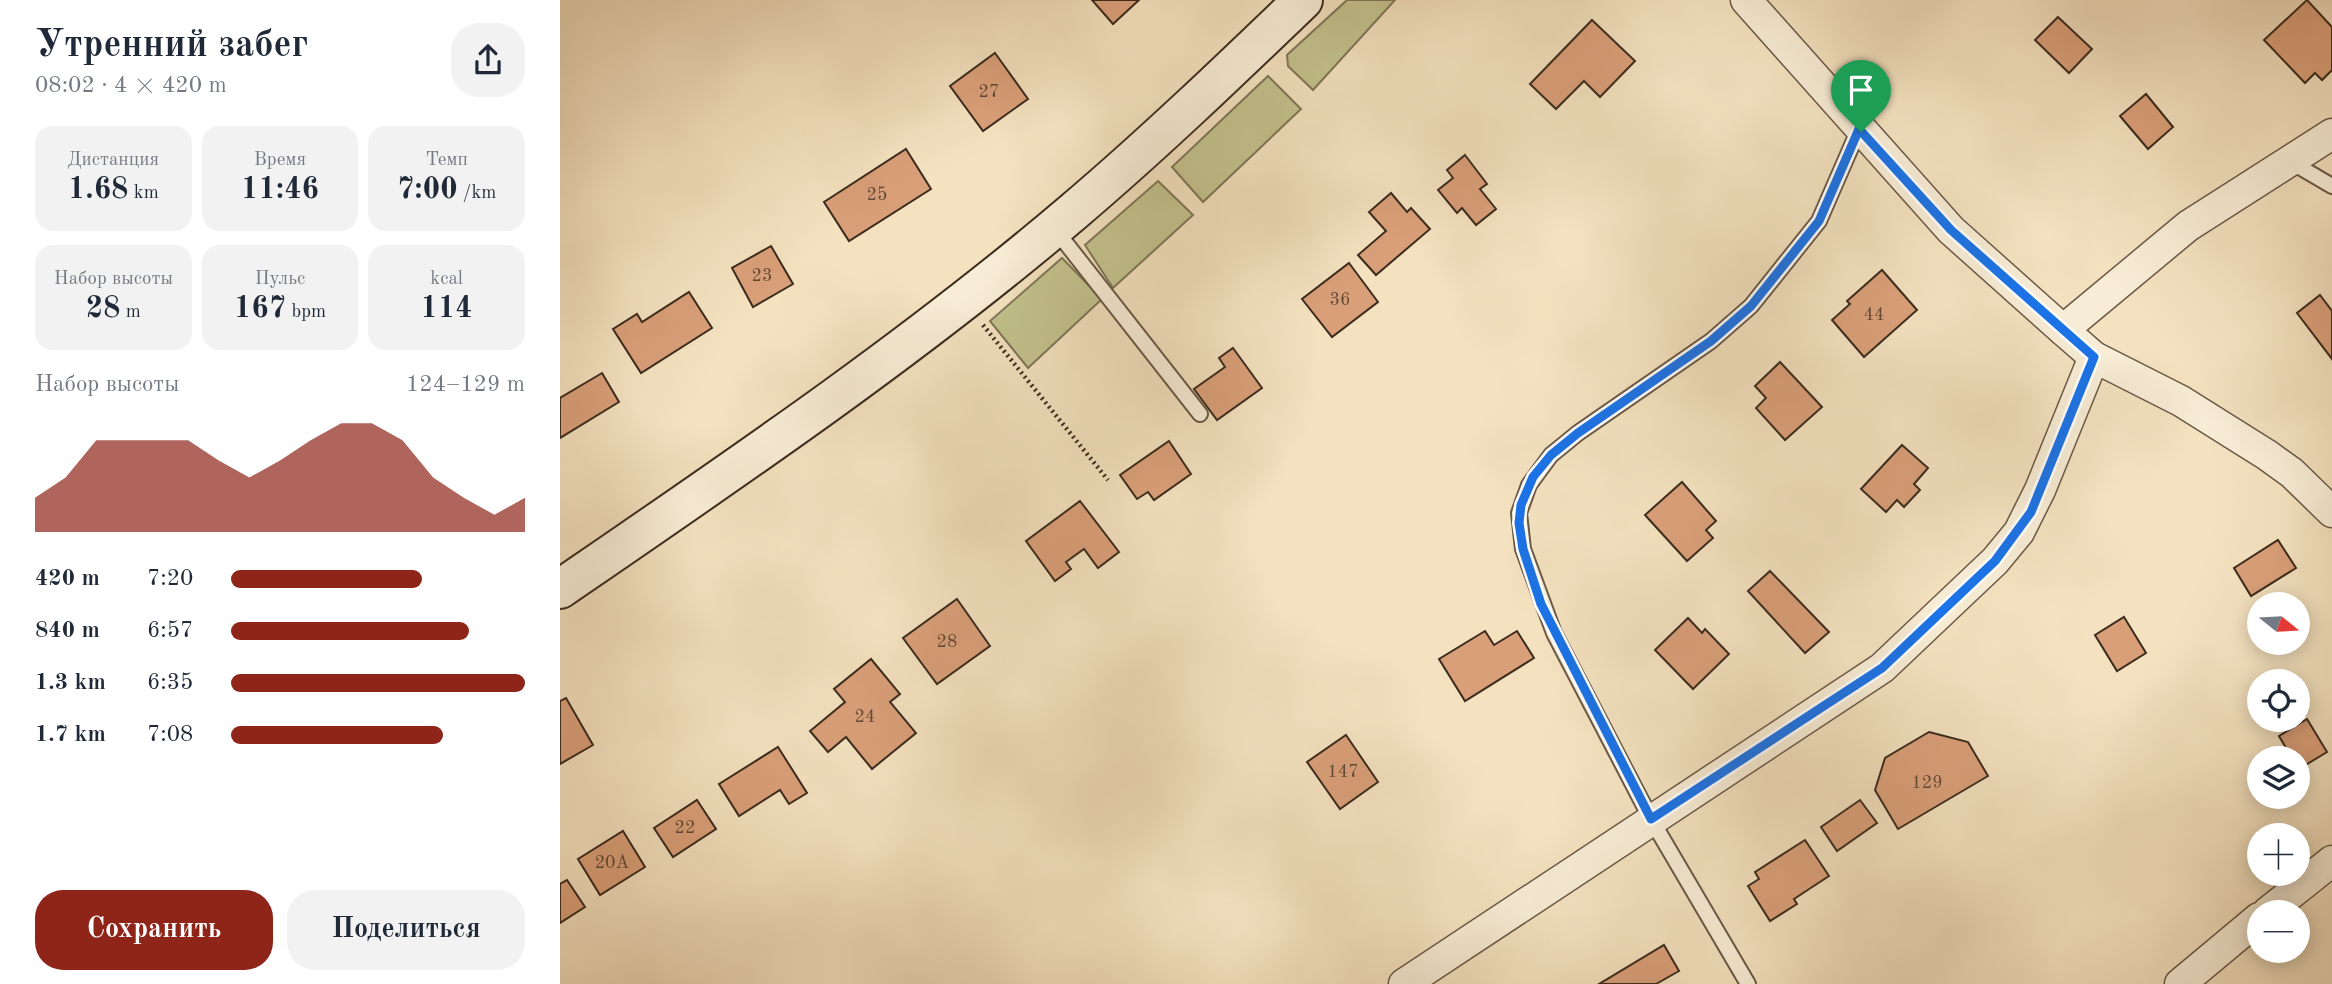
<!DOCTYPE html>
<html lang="ru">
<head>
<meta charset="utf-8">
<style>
  body { margin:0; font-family:"Old Standard TT",serif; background:#f2f2f3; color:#1f2937; height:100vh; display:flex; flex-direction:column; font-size:26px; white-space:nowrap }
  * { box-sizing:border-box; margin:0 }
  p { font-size:23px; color:#747a83 }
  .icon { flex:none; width:38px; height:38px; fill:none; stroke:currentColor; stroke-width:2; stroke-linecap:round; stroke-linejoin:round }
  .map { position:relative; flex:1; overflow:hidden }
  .panel { display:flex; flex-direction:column; background:#fff; width:560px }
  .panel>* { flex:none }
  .needle { width:46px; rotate:108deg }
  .fabs { position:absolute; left:1687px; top:592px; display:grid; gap:14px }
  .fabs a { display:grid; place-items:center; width:63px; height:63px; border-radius:50%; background:#fff; box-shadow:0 4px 18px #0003; font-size:35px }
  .pin { position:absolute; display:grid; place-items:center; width:60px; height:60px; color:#fff; margin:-72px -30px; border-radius:50% 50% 50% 0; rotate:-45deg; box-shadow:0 0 7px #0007 }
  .pin .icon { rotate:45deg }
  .round { display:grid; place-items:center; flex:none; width:74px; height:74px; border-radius:28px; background:#f2f2f3 }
  .headline { display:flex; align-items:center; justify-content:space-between; height:119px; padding:0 35px }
  h1 { font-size:38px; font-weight:700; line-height:52px }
  .metrics { display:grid; grid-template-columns:repeat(3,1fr); gap:10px; height:119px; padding:7px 35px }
  .metrics div { display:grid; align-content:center; border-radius:18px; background:#f2f2f3; text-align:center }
  .metrics b { font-size:30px; font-weight:700 }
  .metrics small { font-size:19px; font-weight:400 }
  .metrics p { font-size:19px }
  .chart { height:196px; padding:14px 35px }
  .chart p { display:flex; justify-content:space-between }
  .chart svg { width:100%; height:126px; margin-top:7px; fill:#8f2418; opacity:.7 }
  .primary-button { display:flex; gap:14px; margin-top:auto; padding:14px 35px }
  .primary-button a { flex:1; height:80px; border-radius:28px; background:#8f2418; color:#fff; font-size:28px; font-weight:700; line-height:80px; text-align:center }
  .primary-button a+a { background:#f2f2f3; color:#1f2937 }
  ul { padding:0 35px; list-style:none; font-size:23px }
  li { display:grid; grid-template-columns:112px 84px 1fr; align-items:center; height:52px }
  li i { height:18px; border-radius:9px; background:#8f2418 }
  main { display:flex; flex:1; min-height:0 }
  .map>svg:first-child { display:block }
</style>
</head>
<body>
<main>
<section class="panel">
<div class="headline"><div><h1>Утренний забег</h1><p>08:02 · 4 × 420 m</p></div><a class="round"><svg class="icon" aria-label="share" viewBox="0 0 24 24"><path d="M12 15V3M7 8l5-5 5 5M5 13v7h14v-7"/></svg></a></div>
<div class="metrics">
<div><p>Дистанция</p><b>1.68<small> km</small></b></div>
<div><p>Время</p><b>11:46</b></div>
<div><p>Темп</p><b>7:00<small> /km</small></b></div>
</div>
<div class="metrics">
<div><p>Набор высоты</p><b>28<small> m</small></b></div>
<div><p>Пульс</p><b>167<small> bpm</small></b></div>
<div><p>kcal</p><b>114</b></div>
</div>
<div class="chart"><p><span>Набор высоты</span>124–129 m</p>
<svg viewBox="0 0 160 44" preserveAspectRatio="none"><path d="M0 44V32L10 25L20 12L30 12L40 12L50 12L60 19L70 25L80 19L90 12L100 6L110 6L120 12L130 25L140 32L150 38L160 32V44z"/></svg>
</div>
<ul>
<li><b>420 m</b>7:20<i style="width:65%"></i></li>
<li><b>840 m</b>6:57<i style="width:81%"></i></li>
<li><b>1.3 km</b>6:35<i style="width:100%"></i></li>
<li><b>1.7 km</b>7:08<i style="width:72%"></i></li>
</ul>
<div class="primary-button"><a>Сохранить</a><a>Поделиться</a></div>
</section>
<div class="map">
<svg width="1772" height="984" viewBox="0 0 1772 984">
  <rect width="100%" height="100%" fill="#f3e1bf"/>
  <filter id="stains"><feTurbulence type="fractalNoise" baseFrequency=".00286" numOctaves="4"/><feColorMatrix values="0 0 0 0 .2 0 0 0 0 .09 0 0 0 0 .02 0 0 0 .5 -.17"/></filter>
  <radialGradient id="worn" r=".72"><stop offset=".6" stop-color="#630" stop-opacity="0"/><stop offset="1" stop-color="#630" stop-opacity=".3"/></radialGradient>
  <g fill="#c2c18d" stroke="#7f7656" stroke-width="2">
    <polygon points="787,0 835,0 753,90 728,66 727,55"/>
    <polygon points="708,76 741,109 643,202 612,167"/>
    <polygon points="598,181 633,215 553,288 525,245"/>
    <polygon points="502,258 542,299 468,368 430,321"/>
  </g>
  <g fill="#d99f79" stroke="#3c2c1e" stroke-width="2">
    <polygon points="532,0 579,0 553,24"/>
    <polygon points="1747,0 1772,27 1772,70 1762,80 1755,73 1745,83 1704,40"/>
    <polygon points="1498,17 1532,49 1509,73 1475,40"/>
    <polygon points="1032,20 1075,61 1040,97 1024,81 996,109 970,84"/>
    <polygon points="435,53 468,99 423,131 390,86"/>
    <polygon points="1586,94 1613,127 1588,149 1560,116"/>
    <polygon points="346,149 371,189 289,241 264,202"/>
    <polygon points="905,155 927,184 920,189 936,209 916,225 902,208 897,213 878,190 893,178 887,170"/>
    <polygon points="831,193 847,212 851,208 870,229 816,275 798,255 826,231 809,212"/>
    <polygon points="211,246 233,284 193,307 172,268"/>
    <polygon points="789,263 818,302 772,337 742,299"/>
    <polygon points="1322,270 1357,310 1304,357 1272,320 1290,304 1287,301"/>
    <polygon points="129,292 152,328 81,373 53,329 77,314 82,322"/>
    <polygon points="1760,295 1772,311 1772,359 1737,313"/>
    <polygon points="673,348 702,388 657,420 634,389 665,367 659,358"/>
    <polygon points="1220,362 1262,407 1225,440 1196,408 1206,398 1195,386"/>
    <polygon points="42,373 59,402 0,438 0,398"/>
    <polygon points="609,441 631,474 594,500 588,492 577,499 560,475"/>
    <polygon points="1342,445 1368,468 1354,484 1360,490 1344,507 1337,500 1326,512 1301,489"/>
    <polygon points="1122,482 1156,521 1146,530 1153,538 1127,561 1085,515"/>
    <polygon points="520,501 559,552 538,568 524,549 506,562 511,569 495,581 466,541"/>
    <polygon points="1718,540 1736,568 1691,596 1674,568"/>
    <polygon points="1210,571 1269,632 1245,653 1188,591"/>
    <polygon points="397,599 430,646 377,684 343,638"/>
    <polygon points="1564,617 1586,653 1557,671 1535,635"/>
    <polygon points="1128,618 1142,633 1145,629 1169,654 1133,689 1095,650"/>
    <polygon points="925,631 934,645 957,631 974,658 905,701 879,659"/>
    <polygon points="311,659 340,694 330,702 356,733 312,769 286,737 268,752 250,731 285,702 274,689"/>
    <polygon points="6,698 33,745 0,764 0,701"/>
    <polygon points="1747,719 1767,752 1739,769 1738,758 1732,758 1719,736"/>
    <polygon points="1369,732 1408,742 1428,776 1338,829 1315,790 1325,758"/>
    <polygon points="786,735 818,782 780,809 747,762"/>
    <polygon points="218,747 247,793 229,804 220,790 179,816 159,784"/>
    <polygon points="137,800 156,829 113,857 94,828"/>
    <polygon points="1300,800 1317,823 1277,851 1261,827"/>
    <polygon points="63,831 85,867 40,895 18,859"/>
    <polygon points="1245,840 1269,876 1234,899 1237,904 1210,921 1188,886 1199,879 1195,872"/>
    <polygon points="7,880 25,907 0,923 0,884"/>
    <polygon points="1104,945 1119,971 1096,984 1039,984"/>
  </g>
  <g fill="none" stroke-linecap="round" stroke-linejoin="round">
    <g stroke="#6a5946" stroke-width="18">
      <g id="service">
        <polyline points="1731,162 1772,186"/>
        <polyline points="494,228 640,414"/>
        <polyline points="1188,984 1091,819 994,633 963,549 959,513 969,485 991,455 1018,433 1151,341 1191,306 1259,221 1299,129"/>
      </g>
    </g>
    <g stroke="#6a5946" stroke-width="33">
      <g id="minor">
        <polyline points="1186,0 1391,230 1503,330 1534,357 1621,401 1707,455 1732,473 1772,512"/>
        <polyline points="1503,330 1628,226 1772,134"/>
        <polyline points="1708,912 1772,861"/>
        <polyline points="844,984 1322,668 1435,561 1459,532 1480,490 1534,357"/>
        <polyline points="1620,984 1699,918"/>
      </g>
    </g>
    <g stroke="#3c2c1e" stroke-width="42">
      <path id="secondary" d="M0,589C175,469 352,349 513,212C593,144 668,72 743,0"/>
    </g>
    <polyline stroke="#3c2c1e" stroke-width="4.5" stroke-dasharray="2 3.5" stroke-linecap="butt" points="423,325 548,480"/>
    <use href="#service" stroke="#f7ecd5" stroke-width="14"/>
    <use href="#minor" stroke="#f7ecd5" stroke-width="30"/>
    <use href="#secondary" stroke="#f7ecd5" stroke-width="38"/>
  </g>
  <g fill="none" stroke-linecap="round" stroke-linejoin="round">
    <g stroke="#fff" stroke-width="14">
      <polygon id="route" points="1299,129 1391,230 1534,357 1471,512 1435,561 1322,668 1091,819 981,604 963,549 959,523 961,505 973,477 991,455 1018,433 1151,341 1191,306 1259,221"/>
    </g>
    <use href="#route" stroke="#1a73e8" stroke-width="9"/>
  </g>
  <g text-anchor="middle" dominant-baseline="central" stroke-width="5" stroke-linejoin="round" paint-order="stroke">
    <g font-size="18" fill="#634935">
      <text x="429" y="92">27</text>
      <text x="317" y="195">25</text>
      <text x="202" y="276">23</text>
      <text x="780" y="300">36</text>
      <text x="1314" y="315">44</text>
      <text x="387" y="642">28</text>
      <text x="305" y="717">24</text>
      <text x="783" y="772">147</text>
      <text x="1367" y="783">129</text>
      <text x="125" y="828">22</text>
      <text x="52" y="863">20А</text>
    </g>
  </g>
  <rect width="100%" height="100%" filter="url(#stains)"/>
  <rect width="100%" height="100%" fill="url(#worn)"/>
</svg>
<div class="fabs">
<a><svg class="needle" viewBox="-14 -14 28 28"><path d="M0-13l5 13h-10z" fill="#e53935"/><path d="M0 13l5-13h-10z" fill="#747a83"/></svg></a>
<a><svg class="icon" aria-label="locate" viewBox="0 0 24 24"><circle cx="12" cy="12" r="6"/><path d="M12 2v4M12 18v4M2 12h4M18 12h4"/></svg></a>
<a><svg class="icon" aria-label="layers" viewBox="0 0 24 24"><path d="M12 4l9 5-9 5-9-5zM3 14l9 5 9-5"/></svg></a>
<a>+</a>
<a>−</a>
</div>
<div class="pin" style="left:1301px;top:132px;background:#1e9e55"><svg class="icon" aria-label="arrive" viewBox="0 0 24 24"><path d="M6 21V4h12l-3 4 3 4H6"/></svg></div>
</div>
</main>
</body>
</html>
